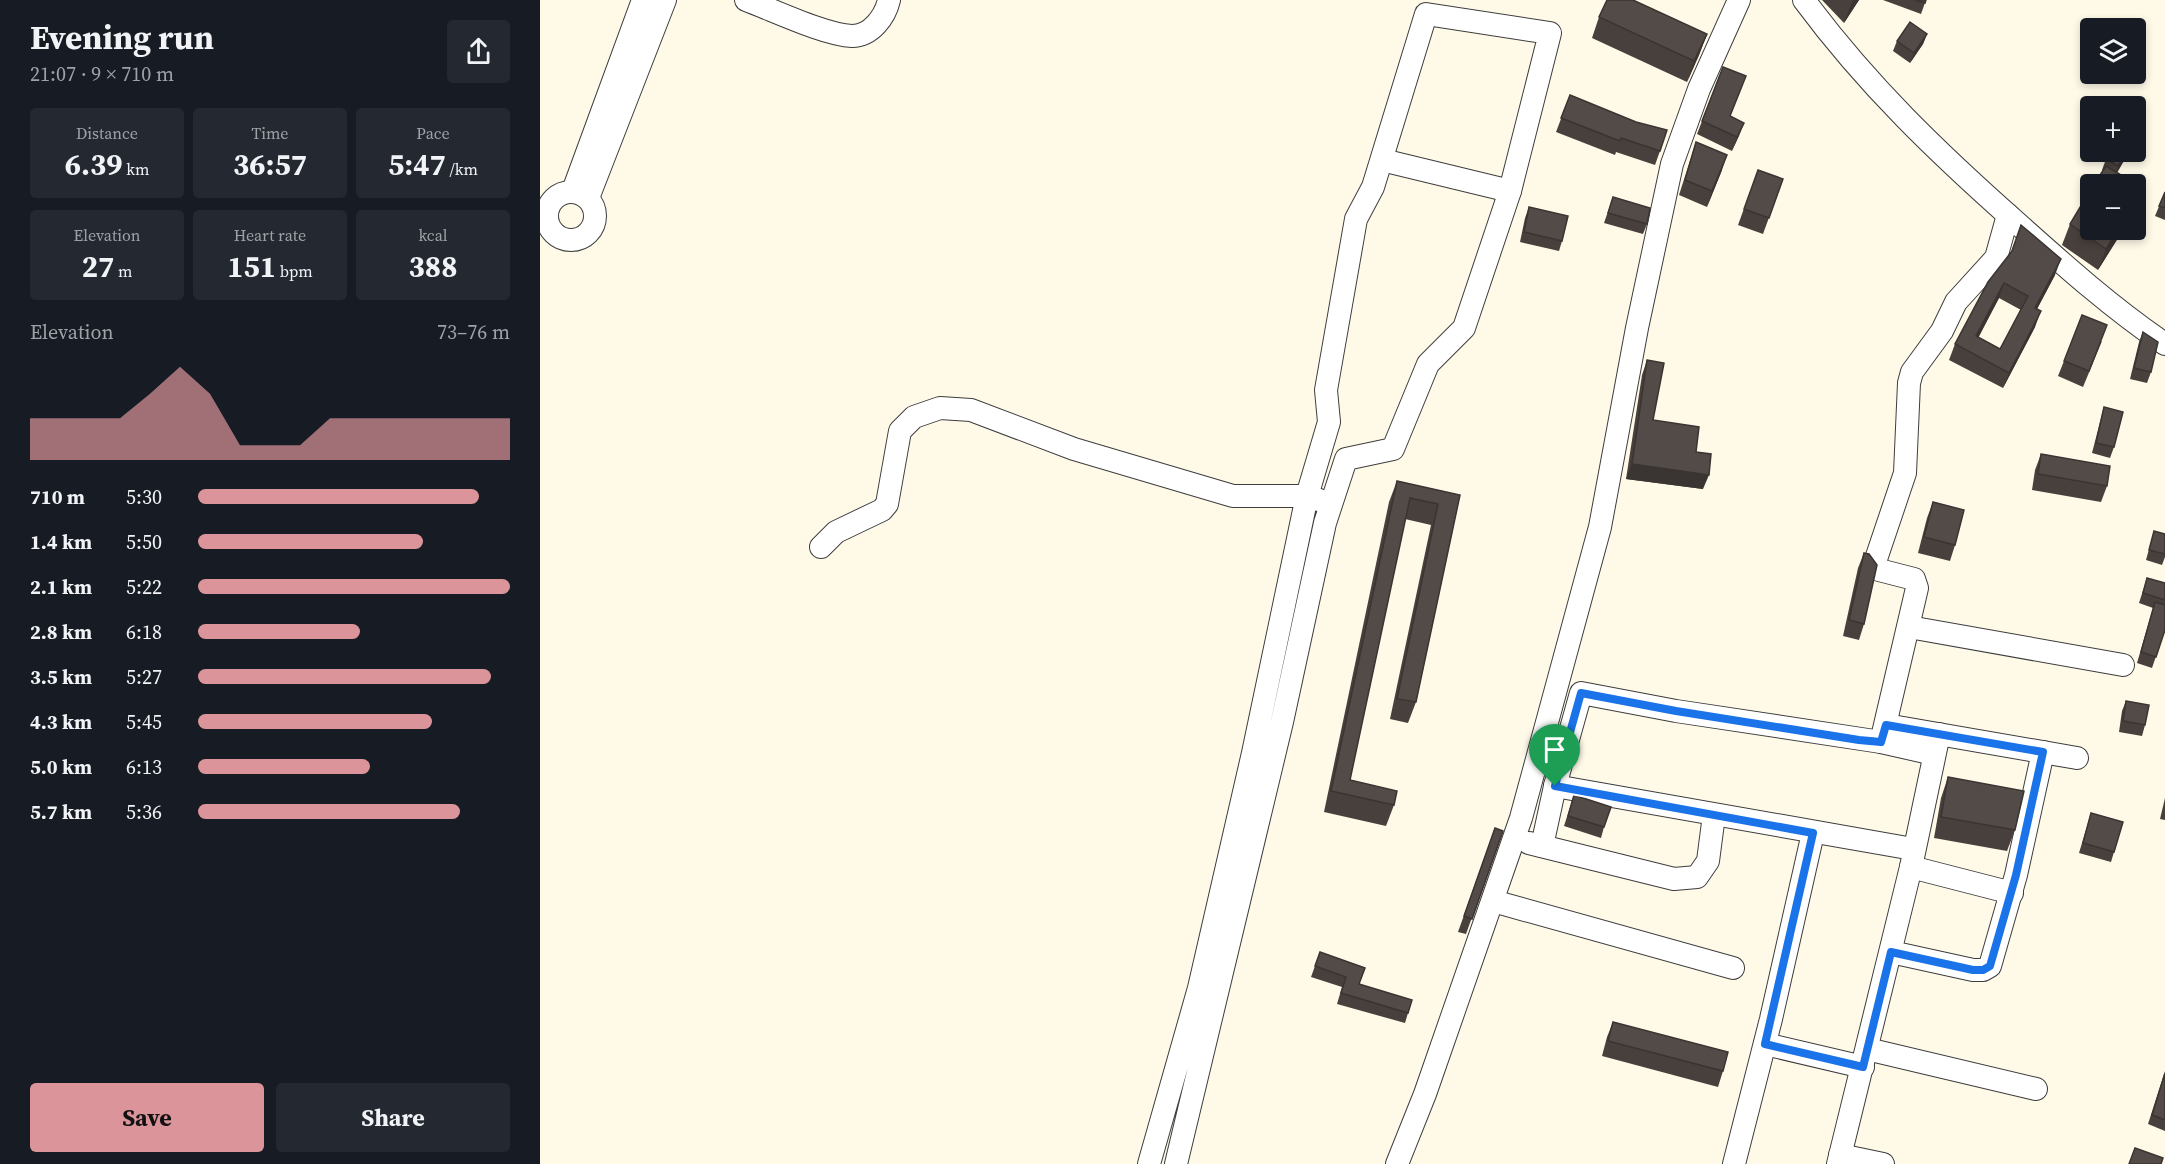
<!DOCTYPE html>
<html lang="en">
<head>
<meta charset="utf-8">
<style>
  body { margin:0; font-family:"Source Serif 4",serif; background:#242831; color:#f1f3f6; height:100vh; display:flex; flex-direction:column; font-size:22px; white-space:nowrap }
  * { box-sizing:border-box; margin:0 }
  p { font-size:20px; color:#9ea1a6 }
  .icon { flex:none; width:33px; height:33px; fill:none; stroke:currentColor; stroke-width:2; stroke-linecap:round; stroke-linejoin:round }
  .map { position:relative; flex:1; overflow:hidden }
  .sheet { display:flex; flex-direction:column; background:#171b24; width:540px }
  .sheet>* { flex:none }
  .buttons { position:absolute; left:1540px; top:18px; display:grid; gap:12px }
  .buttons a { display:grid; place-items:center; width:66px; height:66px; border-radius:6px; background:#171b24; box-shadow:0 3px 9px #0003; font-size:30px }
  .pin { position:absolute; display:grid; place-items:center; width:51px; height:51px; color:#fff; margin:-62px -26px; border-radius:50% 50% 50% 0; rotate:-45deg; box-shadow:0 0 6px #0007 }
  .pin .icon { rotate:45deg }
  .round { display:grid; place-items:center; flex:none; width:63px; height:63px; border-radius:6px; background:#242831 }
  .summary { display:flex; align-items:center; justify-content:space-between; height:102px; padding:0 30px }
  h1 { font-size:33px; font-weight:700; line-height:45px }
  .metrics { display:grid; grid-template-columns:repeat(3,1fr); gap:9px; height:102px; padding:6px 30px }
  .metrics div { display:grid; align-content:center; border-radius:6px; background:#242831; text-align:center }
  .metrics b { font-size:30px; font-weight:700 }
  .metrics small { font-size:16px; font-weight:400 }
  .metrics p { font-size:16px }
  .chart { height:168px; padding:12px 30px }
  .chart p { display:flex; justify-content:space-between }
  .chart svg { width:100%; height:108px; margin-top:6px; fill:#da949a; opacity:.7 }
  .action { display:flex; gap:12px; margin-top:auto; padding:12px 30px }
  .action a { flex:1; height:69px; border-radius:6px; background:#da949a; color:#111; font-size:24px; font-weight:700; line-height:69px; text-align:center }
  .action a+a { background:#242831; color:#f1f3f6 }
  ul { padding:0 30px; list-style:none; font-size:20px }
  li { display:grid; grid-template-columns:96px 72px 1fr; align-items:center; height:45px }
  li i { height:15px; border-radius:8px; background:#da949a }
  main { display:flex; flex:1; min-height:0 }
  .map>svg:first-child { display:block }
</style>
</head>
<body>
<main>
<section class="sheet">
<div class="summary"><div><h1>Evening run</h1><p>21:07 · 9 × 710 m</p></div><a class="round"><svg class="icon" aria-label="share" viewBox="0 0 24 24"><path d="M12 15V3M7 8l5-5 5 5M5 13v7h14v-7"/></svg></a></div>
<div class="metrics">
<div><p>Distance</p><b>6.39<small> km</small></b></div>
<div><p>Time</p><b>36:57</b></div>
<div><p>Pace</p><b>5:47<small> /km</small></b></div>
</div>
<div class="metrics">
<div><p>Elevation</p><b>27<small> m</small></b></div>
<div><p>Heart rate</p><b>151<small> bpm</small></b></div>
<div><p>kcal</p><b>388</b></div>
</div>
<div class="chart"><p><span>Elevation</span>73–76 m</p>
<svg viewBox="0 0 160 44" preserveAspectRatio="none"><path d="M0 44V27L10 27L20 27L30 27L40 17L50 6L60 17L70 38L80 38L90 38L100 27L110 27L120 27L130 27L140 27L150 27L160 27V44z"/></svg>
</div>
<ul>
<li><b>710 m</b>5:30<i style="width:90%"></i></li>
<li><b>1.4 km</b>5:50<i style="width:72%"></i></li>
<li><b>2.1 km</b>5:22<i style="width:100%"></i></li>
<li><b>2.8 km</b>6:18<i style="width:52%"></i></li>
<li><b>3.5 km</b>5:27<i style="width:94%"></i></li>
<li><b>4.3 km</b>5:45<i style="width:75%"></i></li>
<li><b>5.0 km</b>6:13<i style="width:55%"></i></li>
<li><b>5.7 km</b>5:36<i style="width:84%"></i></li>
</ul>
<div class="action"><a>Save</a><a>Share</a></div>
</section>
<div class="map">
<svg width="1625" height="1164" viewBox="0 0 1625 1164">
  <rect width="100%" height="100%" fill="#fffae8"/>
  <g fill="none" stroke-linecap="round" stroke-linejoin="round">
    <g stroke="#3d3d3d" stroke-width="24">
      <g id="minor">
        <path d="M206,0C233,10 285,35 312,36C331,36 345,17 349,0"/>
        <path d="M1264,0C1327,85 1398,153 1477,223C1525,266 1572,308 1625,344"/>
        <polyline points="842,160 970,191"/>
        <polyline points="33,191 103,0"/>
        <circle cx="31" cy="216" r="24"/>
        <polyline points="48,198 125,0"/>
        <polyline points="281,547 296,532 342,510 347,504 360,431 374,417 400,408 431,410 534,449 693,496 767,496 779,500"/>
        <polyline points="1369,627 1583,665"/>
        <polyline points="1346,725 1537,758"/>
        <polyline points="1341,742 1377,588 1374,579 1339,570 1335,562 1365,473 1369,383 1372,372 1402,331 1416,302 1456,258 1468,215"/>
        <polyline points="1015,786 1373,849"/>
        <polyline points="989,843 1134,879 1157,877 1168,861 1174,815"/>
        <polyline points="1002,846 1015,786 1041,693 1136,711 1341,742 1394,754"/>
        <polyline points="1371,867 1472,893"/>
        <polyline points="953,901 1193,968"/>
        <polyline points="1351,952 1433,970 1443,970 1450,966 1476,875 1503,752"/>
        <polyline points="1225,1044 1323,1067"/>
        <polyline points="1327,1049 1496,1089"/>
        <polyline points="1300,1155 1343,1164"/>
        <polyline points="609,1164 659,988 713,753 767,496 789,422 786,390 816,219 833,187 886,14 1010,33 970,191 924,328 888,364 853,449 806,459 785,523 742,722 636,1164"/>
        <polyline points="857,1164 885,1094 981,818 1060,527 1097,328 1132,164 1159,89 1199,0"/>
        <polyline points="1194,1164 1231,1019 1273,833"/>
        <polyline points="1298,1164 1371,867 1399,734"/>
      </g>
    </g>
    <use href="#minor" stroke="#fff" stroke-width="22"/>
  </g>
  <g fill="#47403d" fill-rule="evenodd">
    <polygon points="1282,0 1319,0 1304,23"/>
    <polygon points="1343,0 1386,0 1381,14"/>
    <polygon points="1059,17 1167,34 1159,55 1147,82 1052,38"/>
    <polygon points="1387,34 1383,44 1370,63 1353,51 1357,41"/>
    <polygon points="1183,67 1191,116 1204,123 1192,151 1157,134"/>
    <polygon points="1030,95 1120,151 1115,165 1076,152 1075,155 1016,132"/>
    <polygon points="1156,142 1182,170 1167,207 1139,195"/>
    <polygon points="1589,152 1577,173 1562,170 1566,159"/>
    <polygon points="1218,170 1243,179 1223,234 1198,225"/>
    <polygon points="1625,192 1625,220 1615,216"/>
    <polygon points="1073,197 1107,224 1103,234 1064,223"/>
    <polygon points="989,207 1022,241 1019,251 980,242 985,218"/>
    <polygon points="1530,224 1583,230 1558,270 1522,245"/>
    <path d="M1481,225L1515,275L1497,309L1495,327L1463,388L1409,360L1415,344L1471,252ZM1459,298L1481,310L1460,349L1438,337Z"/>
    <polygon points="1603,332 1611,372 1607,383 1590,379 1599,342"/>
    <polygon points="1562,341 1543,387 1518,376 1524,361"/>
    <polygon points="1107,360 1113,420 1156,452 1163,489 1086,479 1102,375"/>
    <polygon points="1564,407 1574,447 1570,458 1552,453 1561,418"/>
    <polygon points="1501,454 1567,486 1561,502 1492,490 1495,470"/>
    <polygon points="857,481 920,495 876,702 868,723 850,719 891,525 865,519 810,780 854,805 846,826 784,812 849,502"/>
    <polygon points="1393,502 1415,545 1410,561 1378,553 1387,518"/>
    <polygon points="1614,531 1625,534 1625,557 1622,565 1606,560"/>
    <polygon points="1324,553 1324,624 1319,640 1303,636 1318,568"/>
    <polygon points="1607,578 1625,583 1625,630 1612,668 1597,663 1613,608 1599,603"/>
    <polygon points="1586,701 1605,725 1602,736 1579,732 1582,711"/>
    <polygon points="1408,777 1475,830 1467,851 1394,838 1401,798"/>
    <polygon points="1034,795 1064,827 1061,838 1024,826"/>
    <polygon points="1625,798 1625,820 1620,819"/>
    <polygon points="1551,813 1574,852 1571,862 1539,853"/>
    <polygon points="955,828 963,831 926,934 918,932"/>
    <polygon points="780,952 819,984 868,1013 865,1023 797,1004 802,987 771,977"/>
    <polygon points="1073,1022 1183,1071 1178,1087 1062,1056 1067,1037"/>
    <polygon points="1625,1071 1625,1131 1608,1124"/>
  </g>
  <g fill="#3a3432">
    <polygon points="1313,0 1319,0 1304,23 1312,2"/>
    <polygon points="1167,34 1159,55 1147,82 1154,61"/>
    <polygon points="1387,34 1383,44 1370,63 1374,53"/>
    <polygon points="1204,123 1199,136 1192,151 1197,137"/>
    <polygon points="1587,152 1589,152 1574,177 1578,166"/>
    <polygon points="1187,155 1182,170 1167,207 1172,191"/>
    <polygon points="1603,189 1596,208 1596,200"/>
    <polygon points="1578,230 1583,230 1558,270 1566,249"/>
    <polygon points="1521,259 1515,275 1489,324 1495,308"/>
    <polygon points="1464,283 1459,298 1431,352 1436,336"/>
    <polygon points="1501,311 1495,327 1463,388 1469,373"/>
    <polygon points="1092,464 1169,475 1163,489 1086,479"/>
  </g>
  <g fill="#534b47" stroke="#3a3432" stroke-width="1.5" fill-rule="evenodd">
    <polygon points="1067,0 1093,0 1167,34 1154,61 1059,17"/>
    <polygon points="1375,0 1386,0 1385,3"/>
    <polygon points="1370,22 1387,34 1374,53 1357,41"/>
    <polygon points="1183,67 1206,76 1190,116 1204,123 1197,137 1162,121"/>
    <polygon points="1030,95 1096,122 1127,130 1120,151 1081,138 1080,141 1021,118"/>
    <polygon points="1156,142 1187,155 1172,191 1145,180"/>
    <polygon points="1571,152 1587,152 1578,166 1566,159"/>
    <polygon points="1566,166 1596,184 1554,184"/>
    <polygon points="1218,170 1243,179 1229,218 1204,209"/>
    <polygon points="1596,185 1603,189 1596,200"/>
    <polygon points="1551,189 1551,230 1578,230 1566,249 1530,224"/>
    <polygon points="1625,192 1625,208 1619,206"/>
    <polygon points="1073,197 1110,208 1107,224 1068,213"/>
    <polygon points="989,207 1028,216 1022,241 984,232"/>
    <path d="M1481,225L1521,259L1495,308L1501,311L1469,373L1415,344L1448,282L1472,251ZM1464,283L1488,296L1460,349L1436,336Z"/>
    <polygon points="1542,315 1567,325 1549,371 1524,361"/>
    <polygon points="1603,332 1618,342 1611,372 1594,368"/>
    <polygon points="1107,360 1124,363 1113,420 1159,427 1156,452 1171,454 1169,475 1092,464"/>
    <polygon points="1564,407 1583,412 1574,447 1556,443"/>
    <polygon points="1501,454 1570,466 1567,486 1498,474"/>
    <polygon points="857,481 920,495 876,702 857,699 898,504 870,498 810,780 857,791 854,805 791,791"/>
    <polygon points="1393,502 1424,510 1415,545 1384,537"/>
    <polygon points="1614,531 1625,534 1625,554 1609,550"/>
    <polygon points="1324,553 1329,554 1337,565 1324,624 1309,620"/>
    <polygon points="1607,578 1625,583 1625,600 1603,593"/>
    <polygon points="1615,602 1625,605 1625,630 1616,657 1601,652"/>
    <polygon points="1586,701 1609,705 1605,725 1583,721"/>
    <polygon points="1408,777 1484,791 1475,830 1401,817"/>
    <polygon points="1034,795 1071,807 1064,827 1028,816"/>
    <polygon points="1551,813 1583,822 1574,852 1543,843"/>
    <polygon points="955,828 963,831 932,919 924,916"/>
    <polygon points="780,952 825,968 819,984 872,1000 868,1013 801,993 806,977 775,966"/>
    <polygon points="1073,1022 1188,1052 1183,1071 1068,1041"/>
    <polygon points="1625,1073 1625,1120 1612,1115"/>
    <polygon points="1595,1148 1623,1158 1621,1164 1589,1164"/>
  </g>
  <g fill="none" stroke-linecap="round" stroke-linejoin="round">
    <g stroke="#fff" stroke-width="12">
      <polygon id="route" points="1041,693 1136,711 1319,740 1341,742 1346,725 1503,752 1476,875 1450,966 1443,970 1433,970 1351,952 1323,1067 1225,1044 1273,833 1015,786"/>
    </g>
    <use href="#route" stroke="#1a73e8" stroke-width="8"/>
  </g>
</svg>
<div class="buttons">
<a><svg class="icon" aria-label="layers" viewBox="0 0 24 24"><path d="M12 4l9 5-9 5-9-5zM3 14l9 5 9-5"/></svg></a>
<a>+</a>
<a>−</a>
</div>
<div class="pin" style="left:1015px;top:786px;background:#1e9e55"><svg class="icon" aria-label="arrive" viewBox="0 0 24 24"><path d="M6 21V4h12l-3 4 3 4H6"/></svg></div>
</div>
</main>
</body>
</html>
